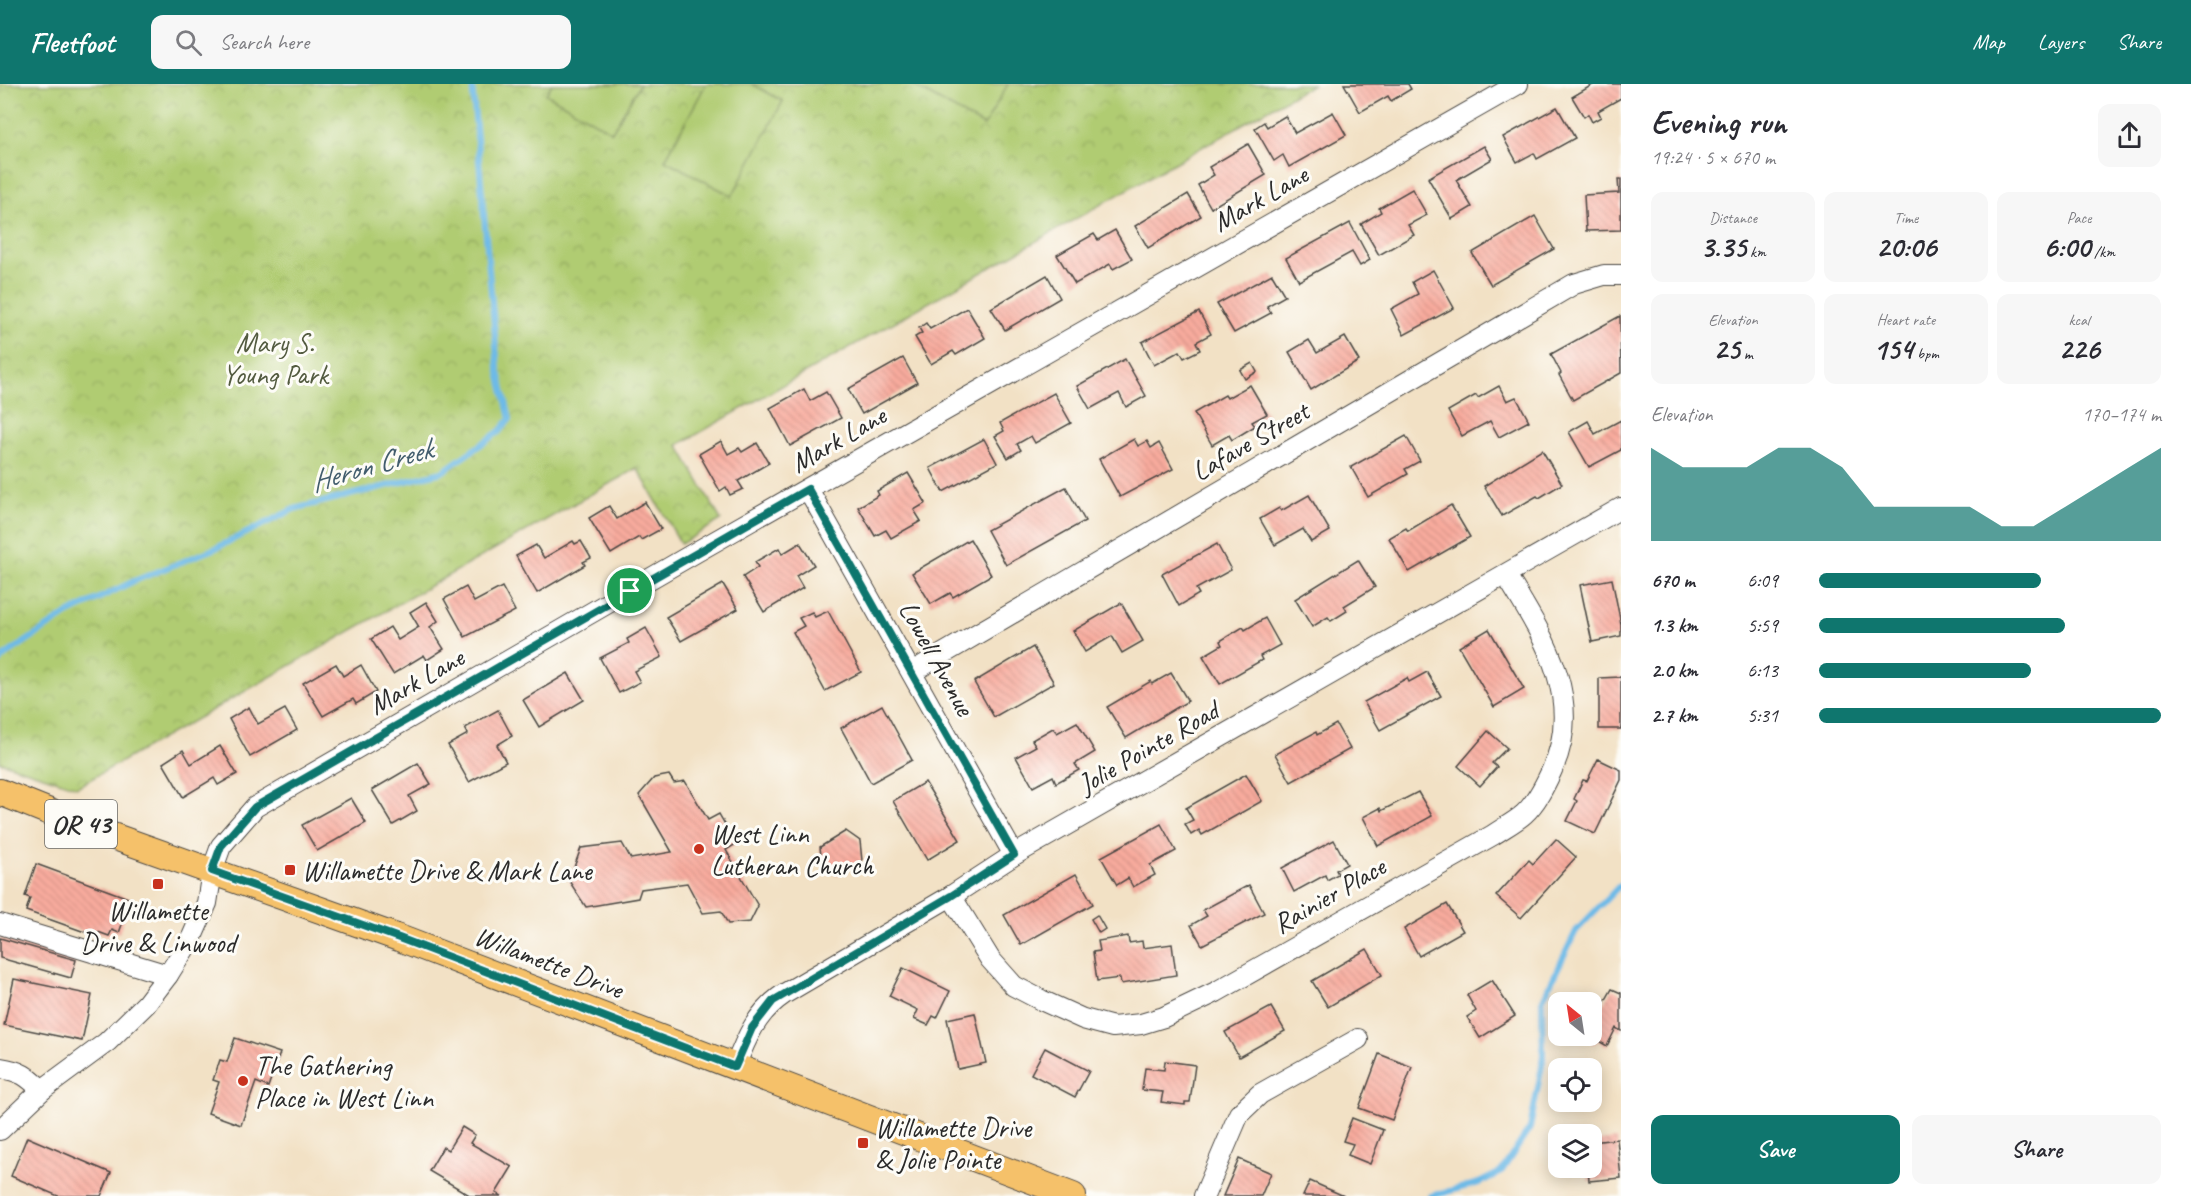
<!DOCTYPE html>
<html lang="en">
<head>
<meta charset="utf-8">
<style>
  body { margin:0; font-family:Caveat,sans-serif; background:#f7f7f7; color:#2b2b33; height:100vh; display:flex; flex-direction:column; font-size:22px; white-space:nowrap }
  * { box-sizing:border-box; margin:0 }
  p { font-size:20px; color:#7c7c81 }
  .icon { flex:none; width:33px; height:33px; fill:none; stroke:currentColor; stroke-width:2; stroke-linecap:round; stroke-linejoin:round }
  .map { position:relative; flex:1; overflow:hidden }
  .panel { display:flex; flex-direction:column; background:#fff; width:570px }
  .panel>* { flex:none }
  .needle { width:39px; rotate:330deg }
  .tools { position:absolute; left:1548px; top:908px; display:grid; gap:12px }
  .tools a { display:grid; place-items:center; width:54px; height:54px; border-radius:12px; background:#fff; box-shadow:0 3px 15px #0003; font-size:30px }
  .pin { position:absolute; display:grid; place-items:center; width:51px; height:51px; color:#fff; margin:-26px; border:3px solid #fff; border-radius:50%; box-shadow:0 2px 6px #0007 }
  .round { display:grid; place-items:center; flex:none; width:63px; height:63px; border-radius:12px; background:#f7f7f7 }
  .headline { display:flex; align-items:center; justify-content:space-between; height:102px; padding:0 30px }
  h1 { font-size:33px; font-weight:800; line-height:45px }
  .figures { display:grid; grid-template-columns:repeat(3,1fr); gap:9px; height:102px; padding:6px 30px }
  .figures div { display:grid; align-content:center; border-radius:12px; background:#f7f7f7; text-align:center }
  .figures b { font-size:30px; font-weight:800 }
  .figures small { font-size:16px; font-weight:400 }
  .figures p { font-size:16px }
  .chart { height:168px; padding:12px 30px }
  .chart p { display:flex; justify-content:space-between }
  .chart svg { width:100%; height:108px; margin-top:6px; fill:#0f766e; opacity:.7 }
  .primary-button { display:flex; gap:12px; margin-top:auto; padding:12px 30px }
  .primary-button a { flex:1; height:69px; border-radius:12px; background:#0f766e; color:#fff; font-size:24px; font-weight:800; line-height:69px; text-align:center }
  .primary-button a+a { background:#f7f7f7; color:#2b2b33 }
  ul { padding:0 30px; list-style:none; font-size:20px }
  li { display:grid; grid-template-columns:96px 72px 1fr; align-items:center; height:45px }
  li i { height:15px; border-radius:8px; background:#0f766e }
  header { display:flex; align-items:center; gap:36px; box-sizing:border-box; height:84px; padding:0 30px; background:#0f766e; color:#fff }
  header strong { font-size:28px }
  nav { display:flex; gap:33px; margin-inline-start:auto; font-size:21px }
  .search { width:420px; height:54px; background:#f7f7f7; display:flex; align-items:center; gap:15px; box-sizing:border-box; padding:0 21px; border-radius:12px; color:#7c7c81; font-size:22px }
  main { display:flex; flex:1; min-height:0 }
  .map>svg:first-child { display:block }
</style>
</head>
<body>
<header>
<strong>Fleetfoot</strong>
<div class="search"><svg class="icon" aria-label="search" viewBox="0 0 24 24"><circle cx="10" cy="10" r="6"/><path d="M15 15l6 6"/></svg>Search here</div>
<nav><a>Map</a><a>Layers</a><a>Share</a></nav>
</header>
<main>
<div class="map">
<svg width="1621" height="1112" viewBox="0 0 1621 1112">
  <defs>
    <pattern id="park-crowns" width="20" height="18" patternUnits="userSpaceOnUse" patternTransform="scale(1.5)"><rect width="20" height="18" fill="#b0cc72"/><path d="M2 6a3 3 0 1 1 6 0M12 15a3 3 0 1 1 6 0" fill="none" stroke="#98af63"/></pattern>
    <pattern id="building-back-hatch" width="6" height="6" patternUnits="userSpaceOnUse" patternTransform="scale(1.5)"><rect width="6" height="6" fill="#f8ab9d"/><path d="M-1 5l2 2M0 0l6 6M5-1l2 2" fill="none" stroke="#d59387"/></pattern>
  </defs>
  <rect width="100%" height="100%" fill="#fdfcf7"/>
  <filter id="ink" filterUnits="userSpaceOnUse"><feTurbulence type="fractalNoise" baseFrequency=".0167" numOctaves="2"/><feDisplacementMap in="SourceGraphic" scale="12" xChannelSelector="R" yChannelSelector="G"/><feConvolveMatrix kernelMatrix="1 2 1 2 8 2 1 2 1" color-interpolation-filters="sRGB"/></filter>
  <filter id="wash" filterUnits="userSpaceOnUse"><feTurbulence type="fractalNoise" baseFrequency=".008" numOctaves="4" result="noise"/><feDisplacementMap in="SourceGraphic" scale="24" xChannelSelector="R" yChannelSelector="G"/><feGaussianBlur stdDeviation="1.35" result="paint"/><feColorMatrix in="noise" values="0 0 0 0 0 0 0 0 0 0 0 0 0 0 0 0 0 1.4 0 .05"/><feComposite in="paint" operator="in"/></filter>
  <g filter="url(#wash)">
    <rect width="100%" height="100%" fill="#f2e1c5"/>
    <polygon fill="url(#park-crowns)" stroke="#6e7c4e" stroke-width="1.5" points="0,0 1313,0 678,361 721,436 681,460 637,384 77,703 0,678"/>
    <g fill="#b0cc72" stroke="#6e7c4e" stroke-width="1.5">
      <polygon points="552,0 640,0 612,48 546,10"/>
      <polygon points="706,0 752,0 783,17 732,112 665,76"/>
      <polygon points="910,0 1008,0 984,42"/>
    </g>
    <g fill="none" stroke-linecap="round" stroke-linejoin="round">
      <g stroke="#6dbae7" stroke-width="6">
        <polyline points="0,578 4,572 67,530 134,497 216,464 294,425 442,388 500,347 510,335 498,284 472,0"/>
        <polyline points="1431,1112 1479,1099 1501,1088 1530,1044 1543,977 1542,917 1576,847 1621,800"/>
      </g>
    </g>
    <g id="blocks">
      <g fill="url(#building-back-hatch)">
        <polygon points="1344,0 1408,0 1411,5 1391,17 1388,12 1360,28"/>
        <polygon points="1594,0 1621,0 1621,14 1598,27 1601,33 1592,38 1588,30 1584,33 1572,13"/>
        <polygon points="1557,23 1575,54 1537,75 1534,69 1517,78 1503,53"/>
        <polygon points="1333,28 1346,51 1289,83 1283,71 1274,77 1255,44 1264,38 1267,43 1285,32 1295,49"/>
        <polygon points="1248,60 1266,91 1211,124 1198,101 1214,91 1209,83"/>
        <polygon points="1484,62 1492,75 1456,96 1472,123 1452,135 1428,94"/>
        <polygon points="1618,95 1621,95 1621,146 1586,147 1584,111 1619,109"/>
        <polygon points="1412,105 1427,131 1408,141 1414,151 1379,171 1361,140 1381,128 1379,124"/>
        <polygon points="1188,110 1201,132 1148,164 1135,142"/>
        <polygon points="1535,132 1554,165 1491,201 1472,169"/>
        <polygon points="1350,139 1370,176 1360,182 1352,168 1299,197 1286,174"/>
        <polygon points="1115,146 1132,175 1113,185 1110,180 1075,200 1057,171 1094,150 1098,156"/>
        <polygon points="1433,186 1454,224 1404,251 1391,225 1418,210 1412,198"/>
        <polygon points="1272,190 1285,212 1267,222 1271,229 1234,249 1217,220"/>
        <polygon points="1047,191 1060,214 1005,246 991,224"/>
        <polygon points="967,224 985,254 956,271 953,267 931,280 915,253 922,249 919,244 926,239 930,245"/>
        <polygon points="1199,228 1211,250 1196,258 1200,266 1184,274 1180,267 1154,281 1142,258"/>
        <polygon points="1620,232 1621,289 1573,316 1559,291 1561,289 1551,270"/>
        <polygon points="1345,253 1359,277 1311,306 1289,268 1309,256 1317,269"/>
        <polygon points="903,274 917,299 862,330 848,305"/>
        <polygon points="1125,275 1146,312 1126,323 1119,309 1090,325 1077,302"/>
        <polygon points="1252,279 1257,288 1245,295 1240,286"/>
        <polygon points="1250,301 1267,330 1252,338 1255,342 1232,356 1229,351 1212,361 1194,329 1225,311 1227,314"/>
        <polygon points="1499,302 1507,317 1516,313 1529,337 1499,353 1490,337 1462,352 1448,327 1476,311 1478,314"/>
        <polygon points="804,305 810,317 826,308 841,334 790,362 770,324"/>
        <polygon points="1054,309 1071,339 1035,359 1031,352 1017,360 1021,366 1008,374 995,352 1004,347 1000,339"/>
        <polygon points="1621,336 1621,366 1589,383 1569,348 1588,337 1595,350"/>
        <polygon points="1406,352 1420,377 1405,385 1408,390 1368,413 1351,383"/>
        <polygon points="984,355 997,379 943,408 930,384"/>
        <polygon points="1134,355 1138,362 1147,357 1151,364 1159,359 1173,385 1120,413 1099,375"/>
        <polygon points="721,357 728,370 739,364 742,368 757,359 769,379 738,397 743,405 730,411 726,403 720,407 699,370"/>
        <polygon points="1542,366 1562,400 1539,414 1537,412 1502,432 1484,402"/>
        <polygon points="908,389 926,419 914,426 921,437 891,454 886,446 875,452 858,423 879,411 877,407"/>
        <polygon points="1066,403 1085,437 1006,481 987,446"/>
        <polygon points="1309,411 1330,447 1311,458 1303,445 1275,461 1260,435 1279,424 1281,427"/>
        <polygon points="645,418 661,445 641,456 639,453 611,470 589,434 609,422 617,435"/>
        <polygon points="1451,421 1470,453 1409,488 1389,454 1406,444 1408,447"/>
        <polygon points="970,455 991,491 953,513 950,509 931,520 912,489"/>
        <polygon points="573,457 575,460 581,457 591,474 583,478 585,481 537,509 516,472 536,461 544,474"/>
        <polygon points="800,459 814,481 796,492 803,504 764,528 743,493 758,483 755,478 779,464 782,470"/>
        <polygon points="1217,460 1231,486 1196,505 1199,510 1179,522 1162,490"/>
        <polygon points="1358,476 1375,503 1344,522 1347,527 1331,537 1328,533 1312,543 1295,515"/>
        <polygon points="1612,495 1621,540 1621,552 1592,558 1580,501"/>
        <polygon points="723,500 738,525 681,557 666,533"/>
        <polygon points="466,503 474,518 502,503 515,527 465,553 444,515"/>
        <polygon points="426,518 438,537 430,543 444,565 427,576 424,571 393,590 371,555 390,543 398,556 419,543 410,528"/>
        <polygon points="1121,519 1143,557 1122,569 1112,552 1085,568 1073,547"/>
        <polygon points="828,527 861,588 825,607 793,548 804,542 799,534 812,528 815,533"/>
        <polygon points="1265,534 1280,561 1260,572 1262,576 1220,600 1203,572 1222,561 1220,557 1243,543 1245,546"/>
        <polygon points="646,544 662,573 634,587 640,598 619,609 600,574 629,559 627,555"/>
        <polygon points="1489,545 1524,605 1494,623 1459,563"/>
        <polygon points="1033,563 1054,599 994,633 974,598"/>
        <polygon points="336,580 343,592 361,581 376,608 356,620 353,615 323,632 303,599"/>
        <polygon points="1427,588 1441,612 1380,646 1364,618 1407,594 1409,598"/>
        <polygon points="568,589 584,616 539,643 523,616"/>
        <polygon points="1171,589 1188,617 1126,654 1107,623 1151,597 1152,600"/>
        <polygon points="1621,593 1621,645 1599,645 1599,594"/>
        <polygon points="882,621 912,676 871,699 841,644"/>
        <polygon points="249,623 258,640 285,625 297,646 250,673 229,635"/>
        <polygon points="498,626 512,652 497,661 506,678 469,698 448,661 468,650 465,644"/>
        <polygon points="1077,638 1095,668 1075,680 1079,686 1056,699 1053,692 1033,703 1016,673 1036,662 1032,656 1053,644 1057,649"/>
        <polygon points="1336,640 1350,665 1291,698 1275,670 1316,648 1317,651"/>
        <polygon points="1488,647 1507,664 1492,679 1497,683 1480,702 1458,682"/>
        <polygon points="220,662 237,690 218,701 214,694 183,713 163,679 183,666 191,680"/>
        <polygon points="1598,675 1621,686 1621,696 1595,750 1567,737 1577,717 1574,715 1583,696 1587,697"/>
        <polygon points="418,679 431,700 409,712 417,727 393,741 372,706"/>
        <polygon points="1246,690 1262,717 1202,751 1199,746 1191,751 1185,740 1193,736 1186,724"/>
        <polygon points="669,691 674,699 685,697 708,736 719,730 736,760 726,766 758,822 750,838 728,840 721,827 703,829 687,799 641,805 638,814 586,823 569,797 581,764 622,759 631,775 672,768 639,711 654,694"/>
        <polygon points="925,698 960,756 927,776 893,717"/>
        <polygon points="1418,708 1432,732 1378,762 1363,733 1380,724 1381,727"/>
        <polygon points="351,714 366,739 317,767 302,741"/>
        <polygon points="1161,740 1176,767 1150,781 1155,791 1133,803 1128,794 1117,801 1101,773"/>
        <polygon points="846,747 860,757 862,777 837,792 822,781 820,763"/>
        <polygon points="1556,755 1576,773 1521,834 1496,812 1529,776 1533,780"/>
        <polygon points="1334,756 1347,780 1336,786 1338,790 1327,796 1325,791 1294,808 1282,784"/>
        <polygon points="36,780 131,815 119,849 112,846 109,852 98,848 96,852 26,827 30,814 25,812"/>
        <polygon points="1076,790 1093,820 1021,861 1004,831"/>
        <polygon points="1249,801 1264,829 1202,861 1191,841 1207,832 1203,826"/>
        <polygon points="1447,820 1463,847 1419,872 1404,845"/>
        <polygon points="1097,831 1105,845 1099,849 1091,835"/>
        <polygon points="1128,852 1129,859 1142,857 1143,864 1172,860 1176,891 1121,900 1120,894 1097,897 1093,868 1100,867 1098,857"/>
        <polygon points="0,854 76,876 71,894 0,874"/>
        <polygon points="1367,865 1382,891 1328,923 1312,897"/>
        <polygon points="903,884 950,907 937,934 933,932 928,941 914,935 918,926 889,912"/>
        <polygon points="14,895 92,911 82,957 4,941"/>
        <polygon points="1492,896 1515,932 1480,954 1467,933 1476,927 1467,911"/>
        <polygon points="1612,905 1621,909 1621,947 1616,944 1607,962 1597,956 1594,960 1577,951 1592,951 1592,927 1594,922 1600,926"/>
        <polygon points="1271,923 1285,947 1239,973 1225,948"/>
        <polygon points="975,929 986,979 958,985 947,935"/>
        <polygon points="235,954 280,969 268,1003 256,998 241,1041 208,1029 219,998 213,996 220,976 227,978"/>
        <polygon points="1045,964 1089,987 1075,1013 1031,990"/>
        <polygon points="1379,970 1412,983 1392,1036 1359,1024"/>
        <polygon points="1165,977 1195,981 1190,1018 1185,1018 1185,1021 1161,1018 1163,1008 1142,1006 1145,984 1164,986"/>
        <polygon points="1352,1034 1383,1046 1370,1080 1348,1071 1353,1060 1343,1057"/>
        <polygon points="462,1043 475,1051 470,1059 512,1083 496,1109 502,1112 471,1112 429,1087 443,1063 448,1066"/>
        <polygon points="27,1053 111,1089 101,1112 58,1112 11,1092"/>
        <polygon points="1617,1055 1621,1094 1589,1097 1588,1083 1592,1083 1592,1058"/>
        <polygon points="1239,1075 1271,1089 1261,1112 1223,1112"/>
        <polygon points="1310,1097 1344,1112 1303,1112"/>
      </g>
    </g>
  </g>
  <g filter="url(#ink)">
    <use href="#blocks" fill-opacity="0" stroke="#494642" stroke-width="1.5"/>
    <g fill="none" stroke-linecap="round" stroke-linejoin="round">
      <g stroke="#494642" stroke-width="22">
        <g id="minor">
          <polyline points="808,405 1014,771"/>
          <polyline points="912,588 1574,200 1604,191 1621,191"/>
          <path d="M951,812L990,875L1014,902L1041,916L1083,935L1113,943L1141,940L1164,933L1216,908L1493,751C1503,744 1515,738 1524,730C1536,719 1544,703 1551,688C1586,616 1543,552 1506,491"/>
          <polyline points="0,840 168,891"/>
          <path d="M735,983C746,954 757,928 784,910L951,812L1014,771L1621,424"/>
          <path d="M0,984C21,987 27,992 42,1006"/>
          <polyline points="0,1046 42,1006 107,958 146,920 168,891 192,853 207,819 212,787 221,762 255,723 705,463 1518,0"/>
          <polyline points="1204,1112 1239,1030 1260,1010 1358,955"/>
        </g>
      </g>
      <g stroke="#494642" stroke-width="28">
        <polyline id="major" points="0,708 87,743 399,854 1073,1112"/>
      </g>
      <use href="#minor" stroke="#fff" stroke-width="20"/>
      <use href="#major" stroke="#f5c16b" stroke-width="26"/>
    </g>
  </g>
  <g fill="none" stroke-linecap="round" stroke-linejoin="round" filter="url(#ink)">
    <g stroke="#fff" stroke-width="12">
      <polygon id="route" points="808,405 1014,771 951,812 773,917 752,944 735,983 399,854 212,787 221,762 255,723"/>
    </g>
    <use href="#route" stroke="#0f766e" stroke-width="8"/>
  </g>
  <g fill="#c8321e" stroke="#fdfcf7" stroke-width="2">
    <circle cx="699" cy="765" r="6"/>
    <rect x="284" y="780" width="12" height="12" rx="3"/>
    <rect x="152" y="794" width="12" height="12" rx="3"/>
    <circle cx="243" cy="997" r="6"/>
    <rect x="857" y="1053" width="12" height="12" rx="3"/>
  </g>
  <g text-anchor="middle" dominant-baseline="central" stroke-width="6" stroke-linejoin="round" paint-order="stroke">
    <rect fill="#fdfcf7" stroke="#6a6a68" stroke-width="1.5" x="45" y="716" width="72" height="48" rx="4.5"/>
    <g font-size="27" font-weight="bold" fill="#2b2b2b">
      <text x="81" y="740">OR 43</text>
    </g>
    <g font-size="28" fill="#2b2b2b" stroke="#fdfcf7">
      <text transform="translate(1260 114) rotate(-30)">Mark Lane</text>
      <text transform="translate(838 355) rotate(-30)">Mark Lane</text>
      <text transform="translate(1250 357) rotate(-30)">Lafave Street</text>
      <text transform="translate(937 574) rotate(61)">Lowell Avenue</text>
      <text transform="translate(416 597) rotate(-30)">Mark Lane</text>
      <text transform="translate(1148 663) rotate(-30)">Jolie Pointe Road</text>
      <text transform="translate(1329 811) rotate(-30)">Rainier Place</text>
      <text transform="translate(549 878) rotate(21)">Willamette Drive</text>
    </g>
    <g font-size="28" fill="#535b40" stroke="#fdfcf7">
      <text x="275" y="258">Mary S.<tspan x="275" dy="32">Young Park</tspan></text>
    </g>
    <g font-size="28" fill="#2b2b2b" stroke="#fdfcf7" text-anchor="start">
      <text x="711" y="749">West Linn<tspan x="711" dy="32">Lutheran Church</tspan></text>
      <text x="302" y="786">Willamette Drive &amp; Mark Lane</text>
      <text x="158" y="826" text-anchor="middle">Willamette<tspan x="158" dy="32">Drive &amp; Linwood</tspan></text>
      <text x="255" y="981">The Gathering<tspan x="255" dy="32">Place in West Linn</tspan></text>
      <text x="875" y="1043">Willamette Drive<tspan x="875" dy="32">&amp; Jolie Pointe</tspan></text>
    </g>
    <g font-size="30" font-style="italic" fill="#425d6d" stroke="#fdfcf7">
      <text transform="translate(371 381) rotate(-16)">Heron Creek</text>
    </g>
  </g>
</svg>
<div class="tools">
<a><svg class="needle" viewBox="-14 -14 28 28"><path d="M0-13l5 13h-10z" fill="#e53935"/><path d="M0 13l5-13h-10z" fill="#7c7c81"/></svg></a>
<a><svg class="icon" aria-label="locate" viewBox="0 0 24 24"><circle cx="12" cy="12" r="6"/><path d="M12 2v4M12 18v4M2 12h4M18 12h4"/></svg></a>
<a><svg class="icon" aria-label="layers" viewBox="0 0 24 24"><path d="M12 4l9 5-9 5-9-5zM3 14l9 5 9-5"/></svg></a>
</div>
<div class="pin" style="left:630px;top:507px;background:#1e9e55"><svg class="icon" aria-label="arrive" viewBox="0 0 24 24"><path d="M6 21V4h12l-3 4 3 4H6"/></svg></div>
</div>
<section class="panel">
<div class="headline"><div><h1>Evening run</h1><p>19:24 · 5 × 670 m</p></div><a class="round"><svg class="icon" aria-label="share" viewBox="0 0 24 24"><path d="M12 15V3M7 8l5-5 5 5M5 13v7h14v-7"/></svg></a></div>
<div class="figures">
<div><p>Distance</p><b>3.35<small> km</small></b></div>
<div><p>Time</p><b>20:06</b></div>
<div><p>Pace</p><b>6:00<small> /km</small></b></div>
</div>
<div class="figures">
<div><p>Elevation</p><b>25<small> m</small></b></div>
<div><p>Heart rate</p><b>154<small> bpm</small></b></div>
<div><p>kcal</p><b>226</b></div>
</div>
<div class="chart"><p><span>Elevation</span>170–174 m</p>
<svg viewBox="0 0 160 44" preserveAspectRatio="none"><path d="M0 44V6L10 14L20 14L30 14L40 6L50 6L60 14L70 30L80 30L90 30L100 30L110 38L120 38L130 30L140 22L150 14L160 6V44z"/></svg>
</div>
<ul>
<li><b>670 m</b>6:09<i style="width:65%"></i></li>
<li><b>1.3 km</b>5:59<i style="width:72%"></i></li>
<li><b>2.0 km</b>6:13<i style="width:62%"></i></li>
<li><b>2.7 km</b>5:31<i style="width:100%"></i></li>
</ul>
<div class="primary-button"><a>Save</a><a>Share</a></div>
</section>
</main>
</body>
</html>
